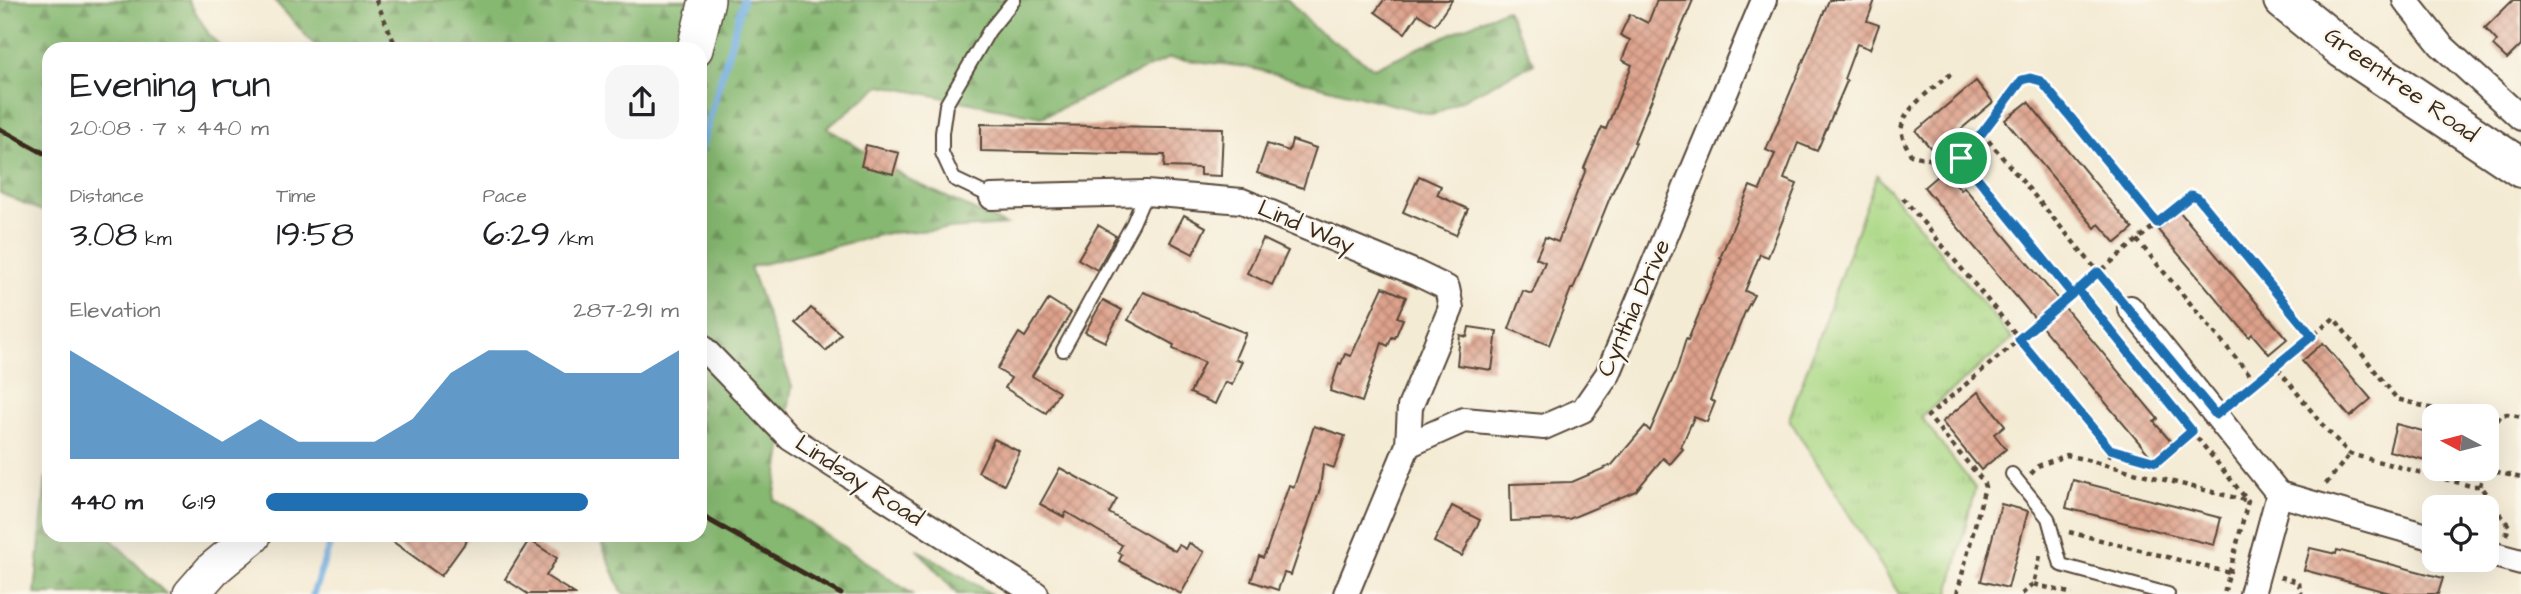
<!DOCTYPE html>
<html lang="en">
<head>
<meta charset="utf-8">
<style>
  body { margin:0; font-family:"Architects Daughter",sans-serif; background:#f6f6f6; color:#202124; height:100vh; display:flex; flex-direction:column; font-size:26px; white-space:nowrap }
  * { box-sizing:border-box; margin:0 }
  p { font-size:23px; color:#757577 }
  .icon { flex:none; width:38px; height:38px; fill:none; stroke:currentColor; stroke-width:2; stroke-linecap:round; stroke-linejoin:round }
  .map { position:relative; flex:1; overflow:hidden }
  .drawer { position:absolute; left:42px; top:42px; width:665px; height:500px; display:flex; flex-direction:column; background:#fff; border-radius:21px; box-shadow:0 7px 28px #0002 }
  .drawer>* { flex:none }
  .needle { width:46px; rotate:277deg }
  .buttons { position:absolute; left:2422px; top:404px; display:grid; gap:14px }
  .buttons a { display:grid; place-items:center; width:77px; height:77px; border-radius:14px; background:#fff; box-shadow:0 7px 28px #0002; font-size:35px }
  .pin { position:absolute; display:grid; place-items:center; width:60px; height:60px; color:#fff; margin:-30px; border:4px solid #fff; border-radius:50%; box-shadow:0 2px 7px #0007 }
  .round { display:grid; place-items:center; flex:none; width:74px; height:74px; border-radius:21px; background:#f6f6f6 }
  .head { display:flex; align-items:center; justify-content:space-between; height:119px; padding:0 28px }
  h1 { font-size:38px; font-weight:600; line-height:52px }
  .stats { display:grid; grid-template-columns:repeat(3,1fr); gap:10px; height:119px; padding:7px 28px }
  .stats div { display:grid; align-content:center }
  .stats b { font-size:35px; font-weight:600 }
  .stats small { font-size:19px; font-weight:400 }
  .stats p { font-size:19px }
  .chart { height:196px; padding:14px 28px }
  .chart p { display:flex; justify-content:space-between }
  .chart svg { width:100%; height:126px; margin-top:7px; fill:#1f6fb2; opacity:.7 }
  ul { padding:0 28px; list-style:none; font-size:23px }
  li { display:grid; grid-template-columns:112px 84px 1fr; align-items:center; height:52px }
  li i { height:18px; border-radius:9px; background:#1f6fb2 }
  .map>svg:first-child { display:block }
</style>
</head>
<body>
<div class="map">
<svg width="2521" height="594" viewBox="0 0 2521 594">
  <defs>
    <pattern id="forest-firs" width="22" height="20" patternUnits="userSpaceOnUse" patternTransform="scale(1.75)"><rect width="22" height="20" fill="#86b871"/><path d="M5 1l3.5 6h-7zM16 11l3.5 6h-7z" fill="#6f965c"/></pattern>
    <pattern id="park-tufts" width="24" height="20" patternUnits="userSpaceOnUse" patternTransform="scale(1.75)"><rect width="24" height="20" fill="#a9d783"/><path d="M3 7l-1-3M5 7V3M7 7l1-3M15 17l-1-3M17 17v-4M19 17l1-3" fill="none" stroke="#92b971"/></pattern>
    <pattern id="building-cross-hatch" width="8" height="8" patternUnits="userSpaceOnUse" patternTransform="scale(1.75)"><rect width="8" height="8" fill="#dea28c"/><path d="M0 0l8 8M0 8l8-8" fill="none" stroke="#b58472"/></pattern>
  </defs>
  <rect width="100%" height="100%" fill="#fbf7ec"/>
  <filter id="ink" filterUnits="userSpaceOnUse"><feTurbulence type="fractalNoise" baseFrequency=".0143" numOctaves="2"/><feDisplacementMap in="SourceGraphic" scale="14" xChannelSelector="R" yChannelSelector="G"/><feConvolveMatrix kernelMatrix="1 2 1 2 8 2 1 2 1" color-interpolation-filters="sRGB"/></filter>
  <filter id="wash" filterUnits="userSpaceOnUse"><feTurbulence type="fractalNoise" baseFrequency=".00686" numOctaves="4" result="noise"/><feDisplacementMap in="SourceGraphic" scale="28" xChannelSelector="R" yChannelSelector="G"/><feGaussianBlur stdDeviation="1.57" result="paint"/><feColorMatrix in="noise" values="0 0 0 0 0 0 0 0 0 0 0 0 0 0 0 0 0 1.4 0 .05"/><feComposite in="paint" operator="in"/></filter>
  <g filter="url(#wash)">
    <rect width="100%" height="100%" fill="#f4ebd4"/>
    <g fill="url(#forest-firs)" stroke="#607148" stroke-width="2">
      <polygon points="0,0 188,0 210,36 223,49 49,49 49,214 0,193"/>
      <polygon points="274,0 1288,0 1314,28 1374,68 1506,9 1534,63 1433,115 1247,67 1169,58 1042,117 881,85 827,128 912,181 1006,225 888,233 750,267 792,386 774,499 912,594 623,594 598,536 700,536 700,49 318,49"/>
      <polygon points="46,478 49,481 49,536 108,536 166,594 35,594"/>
      <polygon points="917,549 991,594 957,594"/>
    </g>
    <polygon fill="url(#park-tufts)" stroke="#728050" stroke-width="2" points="1877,175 2012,339 1921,417 1975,488 1949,594 1899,594 1789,419"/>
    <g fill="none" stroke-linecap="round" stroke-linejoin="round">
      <g stroke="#6fade1" stroke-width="7">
        <polyline points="700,152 743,0"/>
        <polyline points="313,594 332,538 335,536"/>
      </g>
    </g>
    <g id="blocks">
      <g fill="url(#building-cross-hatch)">
        <polygon points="1384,0 1452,0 1435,25 1418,14 1405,33 1375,12"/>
        <polygon points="1657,0 1693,0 1634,142 1636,143 1611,195 1573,289 1571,289 1549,345 1509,329 1523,291 1532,294 1545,262 1536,258 1545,237 1558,242 1586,169 1584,168 1602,127 1606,129 1632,65 1622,60 1630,40 1620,35 1630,14 1648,23"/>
        <polygon points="1829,0 1875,0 1867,21 1879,25 1870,49 1857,44 1844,79 1847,81 1817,151 1798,143 1784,179 1797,184 1768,257 1760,254 1745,291 1754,295 1745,312 1710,400 1715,402 1707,422 1694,417 1681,447 1683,449 1670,464 1663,458 1636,491 1569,519 1511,521 1510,484 1572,482 1612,465 1645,426 1650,431 1677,369 1686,339 1688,340 1722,259 1720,258 1750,186 1760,190 1775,154 1766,150"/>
        <polygon points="2513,0 2521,0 2521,45 2507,59 2493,46 2497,41 2485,28"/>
        <polygon points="1976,81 1993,102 1934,152 1916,131"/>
        <polygon points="2028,102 2133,229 2116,243 2099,224 2095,228 2005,120"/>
        <polygon points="981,124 1223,128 1221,176 1200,175 1200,168 1164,167 1165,155 981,151"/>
        <polygon points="1292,140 1316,148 1303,188 1257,173 1267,144 1289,151"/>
        <polygon points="866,145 899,153 893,174 861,166"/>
        <polygon points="1944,170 1961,190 1964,187 2158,419 2154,422 2172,443 2153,459 1924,187"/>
        <polygon points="1419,176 1441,186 1437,195 1468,209 1456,235 1403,212"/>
        <polygon points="2179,211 2287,339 2269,354 2252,334 2249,337 2158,230"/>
        <polygon points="1184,215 1206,227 1193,254 1170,242"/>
        <polygon points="1098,225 1116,236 1097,270 1078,259"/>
        <polygon points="1263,239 1288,251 1272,285 1247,273"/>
        <polygon points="1383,287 1406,297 1397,317 1403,319 1395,338 1392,337 1388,346 1382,343 1362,402 1330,391 1339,363 1341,364 1345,354 1351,356"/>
        <polygon points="1143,292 1246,333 1235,359 1242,361 1232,385 1225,382 1215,404 1190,393 1204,362 1173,349 1174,345 1128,320"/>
        <polygon points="1049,299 1071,313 1032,376 1059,392 1046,413 1005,388 1011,378 997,369 1019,333 1025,337"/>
        <polygon points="1103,300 1122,310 1105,342 1085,332"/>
        <polygon points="811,308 841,334 826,351 796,324"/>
        <polygon points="1469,327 1497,331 1492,370 1457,365 1460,335 1467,337"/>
        <polygon points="2323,343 2371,399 2350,417 2302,361"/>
        <polygon points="1978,392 2005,425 1994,434 2006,449 1981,470 1942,422"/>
        <polygon points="2396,424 2434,434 2434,462 2389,451"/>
        <polygon points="1314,426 1345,436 1334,468 1323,464 1320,489 1291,575 1284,573 1278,590 1251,581 1259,556 1263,558 1267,549 1289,485 1294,487"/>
        <polygon points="994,439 1020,452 1004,485 978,472"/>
        <polygon points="1060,468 1117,499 1109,513 1175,551 1179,545 1186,549 1189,543 1204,552 1181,594 1119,561 1122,555 1118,552 1122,545 1066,512 1064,517 1040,504"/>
        <polygon points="2073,480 2221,518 2214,545 2066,508"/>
        <polygon points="2001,504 2028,511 2008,588 1981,581"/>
        <polygon points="1452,506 1480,520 1462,556 1434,542"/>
        <polygon points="385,536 470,536 441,576"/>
        <polygon points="529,540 557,558 546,576 575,594 528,594 505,579"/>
        <polygon points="2310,548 2336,554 2337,550 2443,578 2438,594 2394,594 2304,570"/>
      </g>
    </g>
  </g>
  <g filter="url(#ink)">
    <use href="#blocks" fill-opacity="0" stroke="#574739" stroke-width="2"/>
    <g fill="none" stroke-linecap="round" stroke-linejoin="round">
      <g stroke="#574739" stroke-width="16">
        <g id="service">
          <polyline points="992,197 954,179 942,153 942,133 946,105 989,31 1014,0"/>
          <polyline points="1063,350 1133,223 1146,193"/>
          <polyline points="2012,474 2048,518 2061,565 2168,594"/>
        </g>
      </g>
      <g stroke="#574739" stroke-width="28">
        <g id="minor">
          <polyline points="2405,0 2441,45 2521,118"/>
          <polyline points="992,197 1146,193 1242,201 1416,273 1447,288 1451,308 1410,407 1408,445"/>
          <polyline points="2130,308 2279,494"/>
          <polyline points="700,345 789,437 1036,594"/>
          <polyline points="2279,494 2434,538"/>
          <polyline points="2487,553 2521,562"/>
          <polyline points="1346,594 1408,445 1464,420 1544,427 1583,410 1608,374 1764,0"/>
          <polyline points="2252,594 2279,494"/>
        </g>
      </g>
      <g stroke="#574739" stroke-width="38">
        <g id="secondary">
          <polyline points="695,49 707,0"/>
          <polyline points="191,594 213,569 253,536"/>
        </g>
      </g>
      <g stroke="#574739" stroke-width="42">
        <polyline id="primary" points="2283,0 2343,49 2521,168"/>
      </g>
      <g stroke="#574739" stroke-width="4.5" stroke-dasharray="5 5" stroke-linecap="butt">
        <polyline points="376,0 397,49"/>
        <polyline points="118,47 123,49"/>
        <path d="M1951,74C1936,86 1897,112 1902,134C1903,141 1908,148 1911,155L1955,165L1961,158"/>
        <polyline points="1982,133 2116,293"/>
        <polyline points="1903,198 2111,449 2107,465"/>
        <polyline points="2137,240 2256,382"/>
        <polyline points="2078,290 2248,501 2224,594"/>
        <polyline points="2072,294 1958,154 1982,133 2022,81 2030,78 2041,81 2157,223"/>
        <polyline points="2276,366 2334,318 2397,399 2460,416"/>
        <polyline points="2232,402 2276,366 2324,427 2350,454 2471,486 2480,486 2509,526 2506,536"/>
        <polyline points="2111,449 2156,462 2192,431"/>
        <polyline points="2487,459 2497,421 2501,415 2507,414 2521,417"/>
        <polyline points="2486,469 2521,478"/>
        <polyline points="2031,474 2038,466 2067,455 2248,501"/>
        <polyline points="2326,484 2350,454"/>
        <polyline points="2480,486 2484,469"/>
        <polyline points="2069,532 2230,573"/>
        <polyline points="2040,556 2033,584 2073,594"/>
        <polyline points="2446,560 2469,566"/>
        <polyline points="2280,577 2299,582 2300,593 2303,594"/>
        <polyline points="1957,594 1985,487 1983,481 1928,416 2185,200 2192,195 2198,198 2311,336"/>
        <polyline points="2022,594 2033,584"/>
      </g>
      <use href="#service" stroke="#fff" stroke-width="12"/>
      <use href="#minor" stroke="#fff" stroke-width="24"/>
      <use href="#secondary" stroke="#fff" stroke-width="35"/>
      <use href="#primary" stroke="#fff" stroke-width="38"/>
      <g stroke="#3b2a1e" stroke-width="5">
        <polyline points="0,129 49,156"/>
        <polyline points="700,515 841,594"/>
      </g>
    </g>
  </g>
  <g fill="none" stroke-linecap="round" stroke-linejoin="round" filter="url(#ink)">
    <g stroke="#fff" stroke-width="14">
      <polygon id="route" points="2030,78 2041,81 2157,223 2192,195 2198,198 2312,336 2216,415 2098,272 2078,290 2192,431 2156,462 2110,449 2019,339 2072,294 1958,154 1982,133 2022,80"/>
    </g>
    <use href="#route" stroke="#1f6fb2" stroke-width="9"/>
  </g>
  <g text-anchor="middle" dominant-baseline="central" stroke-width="5" stroke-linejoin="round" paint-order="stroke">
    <g font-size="24" fill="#3b2a1e" stroke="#fbf7ec">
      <text transform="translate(2401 85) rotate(35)">Greentree Road</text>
      <text transform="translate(1306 227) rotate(23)">Lind Way</text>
      <text transform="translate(1634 308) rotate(-66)">Cynthia Drive</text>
      <text transform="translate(859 481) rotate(33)">Lindsay Road</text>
    </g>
  </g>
</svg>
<div class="buttons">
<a><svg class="needle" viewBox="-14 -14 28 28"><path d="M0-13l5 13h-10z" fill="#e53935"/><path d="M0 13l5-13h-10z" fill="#757577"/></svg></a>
<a><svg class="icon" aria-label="locate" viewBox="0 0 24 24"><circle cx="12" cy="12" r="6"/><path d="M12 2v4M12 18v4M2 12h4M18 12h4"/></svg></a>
</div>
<div class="pin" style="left:1961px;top:158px;background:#1e9e55"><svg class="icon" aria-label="arrive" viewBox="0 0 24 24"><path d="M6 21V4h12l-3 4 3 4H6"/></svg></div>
<section class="drawer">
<div class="head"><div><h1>Evening run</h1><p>20:08 · 7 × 440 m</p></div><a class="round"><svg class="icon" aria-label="share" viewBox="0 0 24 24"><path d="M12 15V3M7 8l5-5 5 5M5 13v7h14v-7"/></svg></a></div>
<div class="stats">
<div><p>Distance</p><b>3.08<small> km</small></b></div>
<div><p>Time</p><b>19:58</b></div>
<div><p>Pace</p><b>6:29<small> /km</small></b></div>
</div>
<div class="chart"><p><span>Elevation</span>287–291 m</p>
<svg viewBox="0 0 160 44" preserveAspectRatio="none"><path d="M0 44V6L10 14L20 22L30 30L40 38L50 30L60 38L70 38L80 38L90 30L100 14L110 6L120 6L130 14L140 14L150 14L160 6V44z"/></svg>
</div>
<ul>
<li><b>440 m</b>6:19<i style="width:78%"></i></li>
</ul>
</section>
</div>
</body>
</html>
